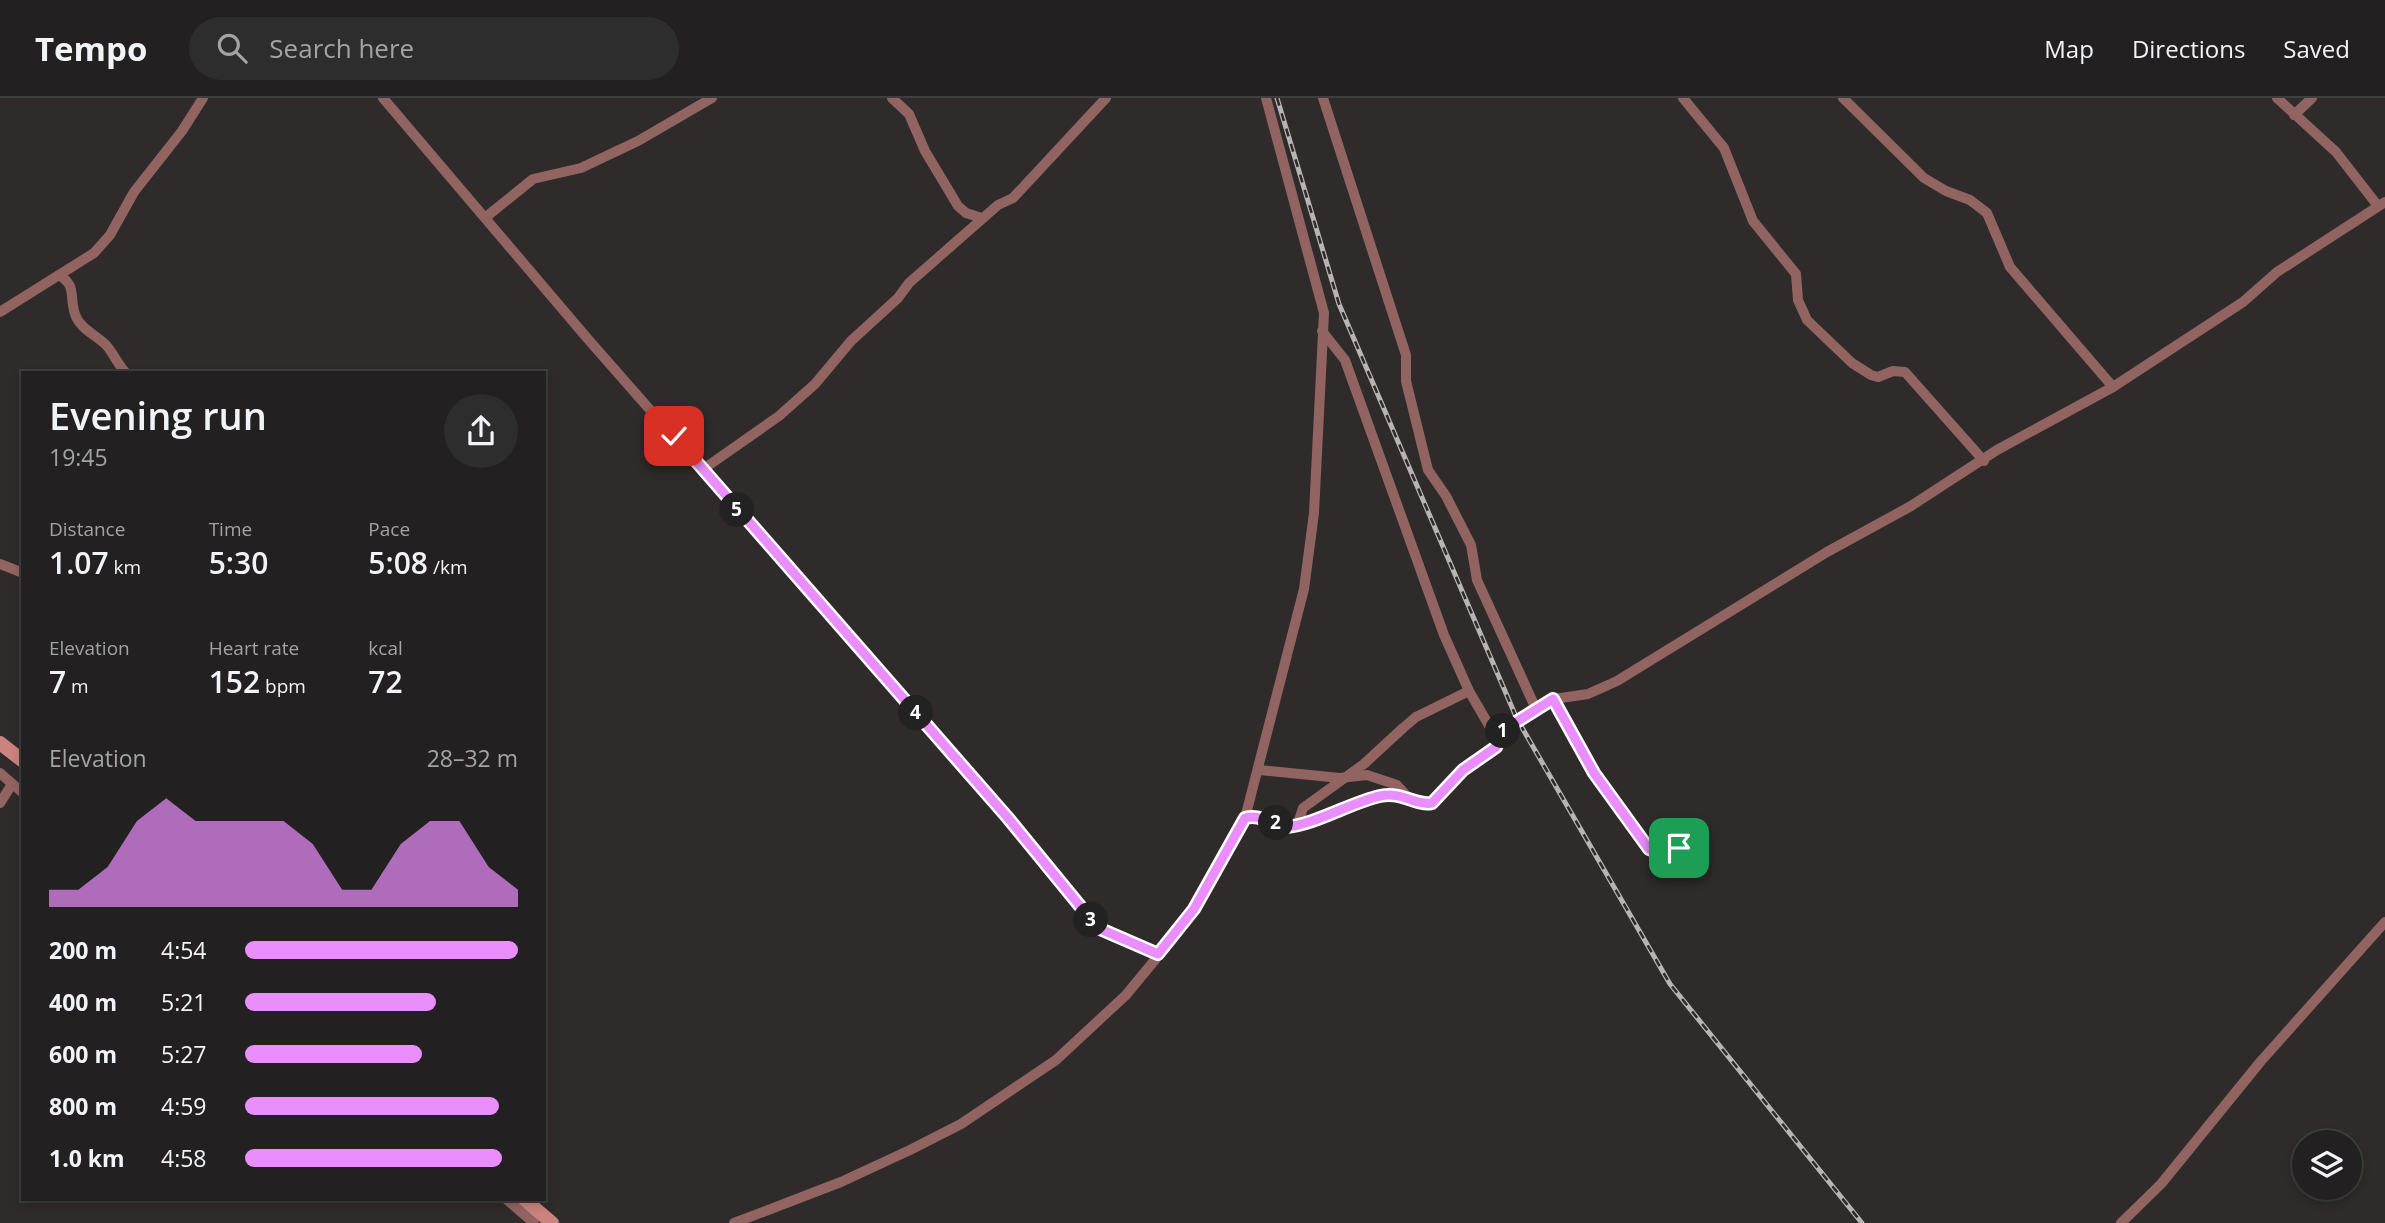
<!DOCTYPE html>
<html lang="en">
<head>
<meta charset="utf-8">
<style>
  body { margin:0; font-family:"Open Sans",sans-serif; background:#2e2d2d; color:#f1f3f6; height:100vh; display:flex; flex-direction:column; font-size:26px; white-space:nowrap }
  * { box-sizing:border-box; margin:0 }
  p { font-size:23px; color:#a2a3a5 }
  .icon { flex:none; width:38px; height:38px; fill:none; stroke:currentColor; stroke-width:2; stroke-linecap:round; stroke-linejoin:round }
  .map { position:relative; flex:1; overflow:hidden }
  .sheet { position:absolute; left:21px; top:273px; width:525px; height:830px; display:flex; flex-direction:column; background:#222020; border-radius:0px; box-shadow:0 4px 10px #0003,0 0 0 2px #3f3e3e }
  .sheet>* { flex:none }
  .controls { position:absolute; left:2292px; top:1032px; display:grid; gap:14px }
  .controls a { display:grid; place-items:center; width:70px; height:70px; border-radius:50%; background:#222020; box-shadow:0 4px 10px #0003,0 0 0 2px #3f3e3e; font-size:35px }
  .pin { position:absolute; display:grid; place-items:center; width:60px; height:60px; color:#fff; margin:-30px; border-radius:14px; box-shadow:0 4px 10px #0006 }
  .km { position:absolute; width:35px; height:35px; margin:-18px; border-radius:50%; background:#222; color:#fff; font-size:19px; line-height:35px; text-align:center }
  .round { display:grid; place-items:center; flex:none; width:74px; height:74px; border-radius:37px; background:#2e2d2d }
  .overview { display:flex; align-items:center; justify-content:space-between; height:119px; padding:0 28px }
  h1 { font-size:38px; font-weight:600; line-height:52px }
  .figures { display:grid; grid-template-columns:repeat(3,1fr); gap:10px; height:119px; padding:7px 28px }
  .figures div { display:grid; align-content:center }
  .figures b { font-size:30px; font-weight:600 }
  .figures small { font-size:19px; font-weight:400 }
  .figures p { font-size:19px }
  .chart { height:196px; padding:14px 28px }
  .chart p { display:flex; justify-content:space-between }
  .chart svg { width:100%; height:126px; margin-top:7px; fill:#ea8dfd; opacity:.7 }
  ul { padding:0 28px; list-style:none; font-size:23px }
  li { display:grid; grid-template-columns:112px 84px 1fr; align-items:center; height:52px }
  li i { height:18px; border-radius:9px; background:#ea8dfd }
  header { display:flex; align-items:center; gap:42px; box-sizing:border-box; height:98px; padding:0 35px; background:#222020; border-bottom:2px solid #3f3e3e }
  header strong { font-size:33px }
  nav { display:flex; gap:38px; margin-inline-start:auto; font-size:24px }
  .search { width:490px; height:63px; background:#2e2d2d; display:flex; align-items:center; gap:18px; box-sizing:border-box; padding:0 24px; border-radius:38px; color:#a2a3a5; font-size:26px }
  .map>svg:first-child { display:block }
</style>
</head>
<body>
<header>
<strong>Tempo</strong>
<div class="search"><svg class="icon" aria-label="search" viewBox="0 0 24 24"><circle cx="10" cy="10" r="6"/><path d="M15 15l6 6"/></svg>Search here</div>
<nav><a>Map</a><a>Directions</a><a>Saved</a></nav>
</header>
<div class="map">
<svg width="2385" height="1125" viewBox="0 0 2385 1125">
  <rect width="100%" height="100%" fill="#2e2b2a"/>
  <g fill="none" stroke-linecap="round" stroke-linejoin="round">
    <g stroke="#926461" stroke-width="10">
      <polyline points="383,0 587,240 1008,720 1099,830 1158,856"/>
      <polyline points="892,0 909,16 925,53 958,108 966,115 982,120"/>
      <polyline points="1323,0 1406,257 1406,283 1428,372 1446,398 1471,447 1477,482 1536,611"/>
      <polyline points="1683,0 1724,50 1753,123 1796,176 1798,202 1807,222 1852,265 1871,277 1878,279 1893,273 1905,274 1984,363"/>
      <polyline points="1843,0 1924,80 1946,93 1970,102 1987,115 2010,169 2113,289"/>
      <polyline points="2277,0 2336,54 2378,108"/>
      <polyline points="2294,17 2312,0"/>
      <polyline points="486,119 533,81 581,70 638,43 712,0"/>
      <path d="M59,177C77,188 69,198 75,216C79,230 96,237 106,247C114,256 118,267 126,275"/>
      <polyline points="0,214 94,155 110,137 134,94 182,33 203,0"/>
      <polyline points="1322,233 1345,262 1444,537 1469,593 1498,643"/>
      <polyline points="702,372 779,318 815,286 851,243 898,200 909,185 998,107 1013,100 1106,0"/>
      <polyline points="0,466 23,475"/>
      <polyline points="1554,601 1594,675 1649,751 1664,756 1679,750"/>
      <polyline points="1259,672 1340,680 1367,677 1397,687 1407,698"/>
      <polyline points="0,675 23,695"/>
      <polyline points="0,705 12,686"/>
      <path d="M1245,720C1262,714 1270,729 1286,729C1316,727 1355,701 1385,697C1403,694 1416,708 1432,705L1463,672L1493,653L1505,631L1517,621L1554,601L1588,596L1617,583L1827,454L1911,408L1997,352L2113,289L2243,204L2277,174L2385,104"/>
      <polyline points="1298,725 1303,710 1364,666 1403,630 1416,619 1469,593"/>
      <polyline points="506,1101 534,1125"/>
      <polyline points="734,1125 841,1084 910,1052 961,1026 1056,962 1126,897 1173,840 1194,811 1245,720 1304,491 1314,415 1324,215 1266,0"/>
      <polyline points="2121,1125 2161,1086 2261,963 2385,824"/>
    </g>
    <g stroke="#cb837f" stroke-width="14">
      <polyline points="0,645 23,663"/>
      <polyline points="524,1101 552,1125"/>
    </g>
    <g stroke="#b7b5b4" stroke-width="5">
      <polyline id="rail" points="1277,0 1339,206 1517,621 1670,886 1862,1125"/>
    </g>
    <use href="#rail" stroke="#2e2b2a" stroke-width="2.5" stroke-dasharray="8" stroke-linecap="butt"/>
  </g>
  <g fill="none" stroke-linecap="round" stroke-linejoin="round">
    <g stroke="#fff" stroke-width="14">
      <path id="route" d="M674,338L1008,720L1098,830L1158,856L1194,811L1245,720C1262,715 1271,729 1286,729C1314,727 1352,704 1380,698C1402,693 1415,708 1432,705L1463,672L1496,649L1505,631L1553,601L1594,675L1649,751L1664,756L1679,750"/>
    </g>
    <use href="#route" stroke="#ea8dfd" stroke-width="9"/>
  </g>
</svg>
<div class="controls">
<a><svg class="icon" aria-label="layers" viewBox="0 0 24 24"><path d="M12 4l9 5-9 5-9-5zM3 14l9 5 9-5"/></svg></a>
</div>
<div class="pin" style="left:1679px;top:750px;background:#1e9e55"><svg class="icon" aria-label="arrive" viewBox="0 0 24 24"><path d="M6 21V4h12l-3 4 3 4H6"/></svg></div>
<div class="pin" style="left:674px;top:338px;background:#d93025"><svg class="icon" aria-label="check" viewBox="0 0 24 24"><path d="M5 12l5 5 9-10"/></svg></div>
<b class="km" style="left:1503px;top:633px">1</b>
<b class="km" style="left:1276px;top:725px">2</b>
<b class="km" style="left:1091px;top:822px">3</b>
<b class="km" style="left:916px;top:615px">4</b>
<b class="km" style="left:737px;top:412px">5</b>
<section class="sheet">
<div class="overview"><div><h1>Evening run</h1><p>19:45</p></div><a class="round"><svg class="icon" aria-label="share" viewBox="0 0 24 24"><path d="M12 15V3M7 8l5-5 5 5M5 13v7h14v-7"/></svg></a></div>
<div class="figures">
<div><p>Distance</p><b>1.07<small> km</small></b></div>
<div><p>Time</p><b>5:30</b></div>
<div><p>Pace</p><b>5:08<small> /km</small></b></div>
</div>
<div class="figures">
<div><p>Elevation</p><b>7<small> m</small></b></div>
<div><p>Heart rate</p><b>152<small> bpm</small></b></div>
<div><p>kcal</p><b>72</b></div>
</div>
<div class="chart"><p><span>Elevation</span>28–32 m</p>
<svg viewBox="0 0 160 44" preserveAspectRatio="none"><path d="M0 44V38L10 38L20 30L30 14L40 6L50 14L60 14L70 14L80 14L90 22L100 38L110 38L120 22L130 14L140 14L150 30L160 38V44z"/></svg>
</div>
<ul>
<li><b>200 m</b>4:54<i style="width:100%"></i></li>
<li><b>400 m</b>5:21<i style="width:70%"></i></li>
<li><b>600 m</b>5:27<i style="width:65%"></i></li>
<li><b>800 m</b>4:59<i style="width:93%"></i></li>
<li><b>1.0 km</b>4:58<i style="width:94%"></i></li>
</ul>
</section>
</div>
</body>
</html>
